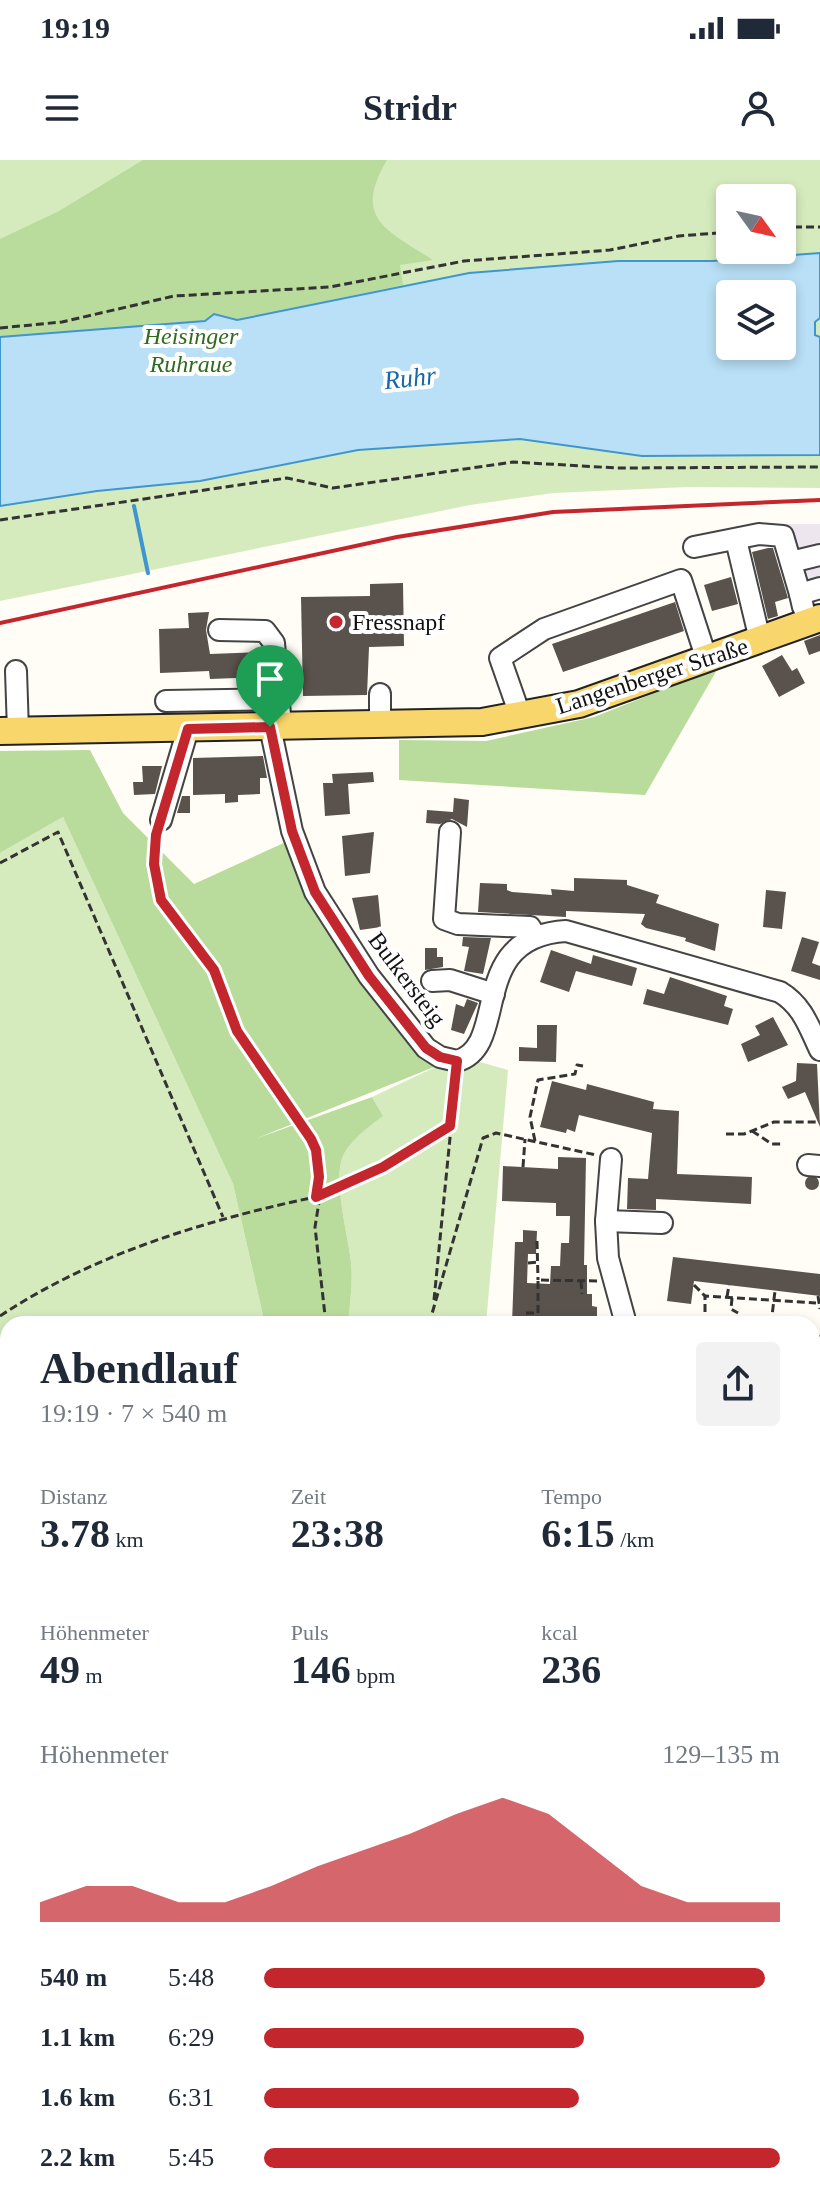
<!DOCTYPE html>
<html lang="de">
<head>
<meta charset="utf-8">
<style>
  body { margin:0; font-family:"Times New Roman",serif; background:#f2f2f3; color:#1f2937; height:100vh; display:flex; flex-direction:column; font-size:30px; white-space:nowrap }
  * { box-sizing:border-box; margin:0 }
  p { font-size:26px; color:#747a83 }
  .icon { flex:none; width:44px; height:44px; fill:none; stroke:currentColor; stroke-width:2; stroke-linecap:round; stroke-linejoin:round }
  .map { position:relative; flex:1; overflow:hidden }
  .panel { position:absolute; left:0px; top:1156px; width:820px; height:890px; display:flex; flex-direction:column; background:#fff; border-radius:24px 24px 0 0; box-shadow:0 4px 12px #0003 }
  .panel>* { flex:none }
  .needle { width:52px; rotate:123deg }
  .controls { position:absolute; left:716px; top:24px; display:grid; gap:16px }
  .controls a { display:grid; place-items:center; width:80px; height:80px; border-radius:8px; background:#fff; box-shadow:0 4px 12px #0003; font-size:40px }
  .pin { position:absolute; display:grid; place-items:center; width:68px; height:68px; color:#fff; margin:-82px -34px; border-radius:50% 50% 50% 0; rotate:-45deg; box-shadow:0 0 8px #0007 }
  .pin .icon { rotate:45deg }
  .round { display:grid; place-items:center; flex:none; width:84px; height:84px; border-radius:8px; background:#f2f2f3 }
  .summary { display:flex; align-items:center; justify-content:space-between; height:136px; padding:0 40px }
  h1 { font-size:44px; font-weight:600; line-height:60px }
  .metrics { display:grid; grid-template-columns:repeat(3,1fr); gap:12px; height:136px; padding:8px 40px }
  .metrics div { display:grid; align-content:center }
  .metrics b { font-size:40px; font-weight:600 }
  .metrics small { font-size:22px; font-weight:400 }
  .metrics p { font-size:22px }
  .chart { height:224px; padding:16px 40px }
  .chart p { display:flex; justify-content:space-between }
  .chart svg { width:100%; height:144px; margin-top:8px; fill:#c4262e; opacity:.7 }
  ul { padding:0 40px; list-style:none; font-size:26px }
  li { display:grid; grid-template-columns:128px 96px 1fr; align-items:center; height:60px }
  li i { height:20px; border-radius:10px; background:#c4262e }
  .status { display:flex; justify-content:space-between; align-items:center; height:56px; padding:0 40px; background:#fff; direction:ltr }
  .status svg { height:22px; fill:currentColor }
  header { display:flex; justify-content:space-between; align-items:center; height:104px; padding:0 40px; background:#fff; font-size:36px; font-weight:600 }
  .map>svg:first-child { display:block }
</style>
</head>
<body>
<div class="status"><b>19:19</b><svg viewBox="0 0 49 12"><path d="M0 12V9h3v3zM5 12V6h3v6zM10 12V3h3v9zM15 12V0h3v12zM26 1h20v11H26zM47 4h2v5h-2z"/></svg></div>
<header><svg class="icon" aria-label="menu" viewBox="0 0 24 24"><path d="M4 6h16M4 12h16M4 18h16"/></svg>Stridr<svg class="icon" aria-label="person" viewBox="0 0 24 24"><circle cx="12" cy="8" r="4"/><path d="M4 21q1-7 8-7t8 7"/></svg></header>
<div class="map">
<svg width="820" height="2045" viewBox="0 0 820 2045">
  <rect width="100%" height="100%" fill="#fffdf5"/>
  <polygon fill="#eee6ef" points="772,364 820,364 820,440 793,446"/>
  <g fill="#f6f3d4">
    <polygon points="8,1277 8,1782 0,1779 0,1280"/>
    <polygon points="104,2038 232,2038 233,2045 103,2045"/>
  </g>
  <g fill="#d5ebbd" fill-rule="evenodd">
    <path d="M0,0H820V328L687,327L553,333L470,345L0,441ZM730,38H782V90H730ZM730,134H782V186H730Z"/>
    <polygon points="63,657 233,1024 265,1164 8,1164 8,1417 0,1421 0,693"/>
    <path d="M473,900L508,910L486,1164H348C350,1141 354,1118 350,1095C347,1072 333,1018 343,996C349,980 370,966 383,956L372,937L444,903Z"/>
    <polygon points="0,1883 8,1884 8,2038 104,2038 103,2045 0,2045"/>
    <polygon points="820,2029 820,2045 764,2045 789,2038 812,2038 812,2032"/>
    <polygon points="232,2038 452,2038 456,2045 233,2045"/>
    <polygon points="488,2038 576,2038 571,2045 493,2045"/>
    <polygon points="667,2038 733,2038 744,2045 677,2045"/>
  </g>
  <g fill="#b9dc9c">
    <path d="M143,0H387C352,59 387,70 433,100L400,105L403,125L236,160L214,154L205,161L0,177V79L59,51Z"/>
    <polygon points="718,508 645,635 399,620 399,580 486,581 594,557"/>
    <path d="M90,590L123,653L194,724L288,681L310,732L444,903L255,979L372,937L383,956C370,966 350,980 343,996C333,1018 347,1072 350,1095C354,1118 350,1141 348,1164H265L233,1024L63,657L0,693V591Z"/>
    <polygon points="577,2038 644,2038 630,2045 573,2045"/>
  </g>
  <polygon fill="#e6f2cf" points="0,1479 8,1502 8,1574 0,1576"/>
  <path fill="#b9e0f7" stroke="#3f96cf" stroke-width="2" fill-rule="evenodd" d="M820,93V158L815,162V175L820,177V295L642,296L520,279L358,290L200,321L97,331L0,346V177L205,161L214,154L237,160L469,113L618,101H712ZM730,134H782V186H730Z"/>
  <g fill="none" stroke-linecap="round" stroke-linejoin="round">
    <polyline stroke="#3f96cf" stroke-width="4" points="134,346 148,413"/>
  </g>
  <g fill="#5a524d">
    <polygon points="768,388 773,388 788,438 775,442 778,456 768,459 752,392"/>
    <polygon points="731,417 738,444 712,451 704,425"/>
    <polygon points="403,423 404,486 369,487 367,535 303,536 301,437 370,436 370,424"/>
    <polygon points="675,442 684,471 563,512 552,484"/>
    <polygon points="209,452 206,470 210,494 262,492 264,517 210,519 209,511 160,513 159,469 189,468 188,453"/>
    <polygon points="820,475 820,491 809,495 804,481"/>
    <polygon points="782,495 792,511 797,508 805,523 779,537 762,506"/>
    <polygon points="263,596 267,618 260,618 260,634 238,635 238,642 225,643 225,634 193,635 193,598"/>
    <polygon points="142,606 162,606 155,634 134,635 133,622 143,622"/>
    <polygon points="373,612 374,622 348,624 350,654 325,656 323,623 333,623 332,614"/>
    <polygon points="182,636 190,636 190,653 177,653"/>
    <polygon points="454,638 469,640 467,667 452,659 440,664 426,663 427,650 453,652"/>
    <polygon points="374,672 370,713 345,716 342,676"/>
    <polygon points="574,718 627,720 627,725 659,735 656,743 719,764 715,791 685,781 686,778 646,768 641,764 645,754 566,751 566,757 478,752 480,723 507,724 507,730 512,732 552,735 551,729 574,731"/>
    <polygon points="766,730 786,732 782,769 763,767"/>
    <polygon points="378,735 381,767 360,770 352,738"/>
    <polygon points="463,777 491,778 483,814 464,811 469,787 462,786"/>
    <polygon points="802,777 819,782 812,803 820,806 820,820 791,811"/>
    <polygon points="425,788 437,788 437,797 443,797 443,807 425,810"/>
    <polygon points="551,790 591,804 593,795 637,808 632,826 576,811 569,832 540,822"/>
    <polygon points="670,817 727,836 724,846 733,849 728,865 643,844 647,829 664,834"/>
    <polygon points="467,839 478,843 464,874 451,870 456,844 464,847"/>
    <polygon points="773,857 788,885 748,902 741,884 760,875 755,866"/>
    <polygon points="537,865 557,865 556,902 519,901 519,887 537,888"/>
    <polygon points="797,903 817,904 820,967 805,932 788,939 782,927 796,921"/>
    <polygon points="552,921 586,930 587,924 654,942 653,949 679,951 677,1014 752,1017 751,1044 656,1039 656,1050 627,1049 628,1018 648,1019 652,973 579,955 575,972 567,969 566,973 540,967"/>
    <polygon points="558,997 586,998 584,1105 587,1105 587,1134 592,1134 592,1146 597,1147 597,1164 512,1164 515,1082 523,1082 523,1070 537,1071 536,1094 528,1094 527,1123 550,1124 551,1106 560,1106 561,1083 569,1083 570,1056 556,1056 556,1043 502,1041 503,1006 558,1009"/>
    <circle cx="812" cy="1023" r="7"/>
    <polygon points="673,1097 820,1114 820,1136 694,1121 691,1144 667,1141"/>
  </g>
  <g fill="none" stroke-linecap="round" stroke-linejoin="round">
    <g stroke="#444" stroke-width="24">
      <g id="minor">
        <polyline points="736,380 760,480"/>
        <polyline points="694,387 759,374 783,376 800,434"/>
        <polyline points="791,402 820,395"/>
        <polyline points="803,447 800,434 820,428"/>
        <polyline points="219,470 265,471 274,483 281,567"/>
        <polyline points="16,511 18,571"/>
        <polyline points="380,534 380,565"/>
        <polyline points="166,541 279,539"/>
        <polyline points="520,555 500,498 544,469 681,420 707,500"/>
        <path d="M270,567L292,671L315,732L369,816L426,888L440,897L457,901C511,886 465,777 566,771L780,832C803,846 809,867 820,890"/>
        <polyline points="161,660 188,569"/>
        <polyline points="450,672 444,759 458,764 530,767 535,775"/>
        <polyline points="432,821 450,820 494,834"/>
        <polyline points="611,999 606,1061 608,1098 626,1164"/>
        <polyline points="808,1005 820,1006"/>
        <polyline points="606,1061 662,1063"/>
        <polyline points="812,1187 820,1187"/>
        <polyline points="812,1544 820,1543"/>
        <polyline points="812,1909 820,1912"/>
      </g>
    </g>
    <g stroke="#222" stroke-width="30">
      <polyline id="major" points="0,571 482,562 579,544 820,458"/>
    </g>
    <g stroke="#333" stroke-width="3" stroke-dasharray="8 4" stroke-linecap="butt">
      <polyline points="782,67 820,67"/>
      <polyline points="0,168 62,162 174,136 330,127 464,101 610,90 679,76 730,72"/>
      <polyline points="0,360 287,318 333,328 513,302 617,308 820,307"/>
      <path d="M156,676L154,704L161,740L214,810L237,871L311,979C320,998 319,1017 316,1037"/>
      <polyline points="0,703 58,672 223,1057"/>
      <polyline points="752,971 772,984 782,984"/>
      <polyline points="726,974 744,974 774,962 820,962"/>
      <polyline points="535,981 530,957 538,920 575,914 577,905 583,906"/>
      <polyline points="523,1007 525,979"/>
      <polyline points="537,1081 538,1120"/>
      <polyline points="528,1103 539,1102"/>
      <polyline points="581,1121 582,1134"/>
      <polyline points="694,1125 705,1136"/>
      <polyline points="818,1136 820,1149"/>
      <polyline points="727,1137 729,1125"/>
      <polyline points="732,1138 731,1149 738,1153"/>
      <polyline points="434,1140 456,917"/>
      <polyline points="526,1153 538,1153 538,1120 599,1121"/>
      <path d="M0,1156C95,1093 210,1059 320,1036"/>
      <polyline points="326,1164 315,1067 320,1036 383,1007 450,966"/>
      <polyline points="429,1164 483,978 496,973 596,995"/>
      <polyline points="705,1164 705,1136 816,1143"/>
      <polyline points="771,1164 775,1131"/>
      <polyline points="812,1376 820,1379"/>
      <polyline points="820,1418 820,1422"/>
      <polyline points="815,1459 820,1468"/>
      <polyline points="812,1506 820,1482"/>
      <polyline points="812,1604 814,1603"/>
      <polyline points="812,1804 820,1803"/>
      <polyline points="0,1888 8,1887"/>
      <polyline points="697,2038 707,2045"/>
    </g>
    <use href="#minor" stroke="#fff" stroke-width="20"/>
    <use href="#major" stroke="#f9d66b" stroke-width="26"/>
    <polyline stroke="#c4262e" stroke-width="4" points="0,463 397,377 553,352 820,340"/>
  </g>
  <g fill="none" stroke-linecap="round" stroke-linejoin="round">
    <g stroke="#fff" stroke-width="16">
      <polygon id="route" points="270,567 292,671 315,732 369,816 426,888 440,897 457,901 450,966 383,1007 316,1037 319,1017 316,990 311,979 237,871 214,810 161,740 154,704 156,675 188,569"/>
    </g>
    <use href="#route" stroke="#c4262e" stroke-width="10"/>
  </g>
  <circle fill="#c4262e" stroke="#fff" stroke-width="3" cx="336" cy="462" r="8"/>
  <g text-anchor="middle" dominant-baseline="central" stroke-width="8" stroke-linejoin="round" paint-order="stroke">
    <g font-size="24" font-style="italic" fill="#2f6b1f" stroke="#fff">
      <text x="191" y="176">Heisinger<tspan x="191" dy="28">Ruhraue</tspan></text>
    </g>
    <g font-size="24" fill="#111" stroke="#fff" text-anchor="start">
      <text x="352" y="462">Fressnapf</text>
    </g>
    <g font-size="24" fill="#111" stroke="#fff">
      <text transform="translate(652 516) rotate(-18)">Langenberger Straße</text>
      <text transform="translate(407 819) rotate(53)">Bulkersteig</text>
    </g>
    <g font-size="26" font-style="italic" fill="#1768a6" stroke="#fff">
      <text transform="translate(410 218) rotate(-6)">Ruhr</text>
    </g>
  </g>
</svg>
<div class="controls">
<a><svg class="needle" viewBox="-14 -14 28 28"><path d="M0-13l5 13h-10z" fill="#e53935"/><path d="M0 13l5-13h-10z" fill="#747a83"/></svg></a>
<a><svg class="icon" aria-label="layers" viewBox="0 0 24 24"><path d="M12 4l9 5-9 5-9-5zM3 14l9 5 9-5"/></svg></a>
</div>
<div class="pin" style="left:270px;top:567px;background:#1e9e55"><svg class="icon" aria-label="arrive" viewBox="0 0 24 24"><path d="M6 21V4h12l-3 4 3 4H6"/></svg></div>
<section class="panel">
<div class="summary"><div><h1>Abendlauf</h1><p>19:19 · 7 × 540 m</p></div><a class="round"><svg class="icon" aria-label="share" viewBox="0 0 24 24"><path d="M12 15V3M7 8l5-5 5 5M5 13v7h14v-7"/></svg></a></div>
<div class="metrics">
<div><p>Distanz</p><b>3.78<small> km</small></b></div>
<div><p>Zeit</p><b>23:38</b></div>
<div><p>Tempo</p><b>6:15<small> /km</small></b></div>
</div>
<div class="metrics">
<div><p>Höhenmeter</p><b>49<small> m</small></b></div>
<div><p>Puls</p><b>146<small> bpm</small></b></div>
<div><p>kcal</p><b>236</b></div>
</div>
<div class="chart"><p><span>Höhenmeter</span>129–135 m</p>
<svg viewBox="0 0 160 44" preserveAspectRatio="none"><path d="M0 44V38L10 33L20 33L30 38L40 38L50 33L60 27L70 22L80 17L90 11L100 6L110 11L120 22L130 33L140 38L150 38L160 38V44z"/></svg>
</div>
<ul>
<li><b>540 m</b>5:48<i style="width:97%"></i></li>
<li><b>1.1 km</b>6:29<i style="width:62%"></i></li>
<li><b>1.6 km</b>6:31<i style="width:61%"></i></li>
<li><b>2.2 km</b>5:45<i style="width:100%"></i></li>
</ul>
</section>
</div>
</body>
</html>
